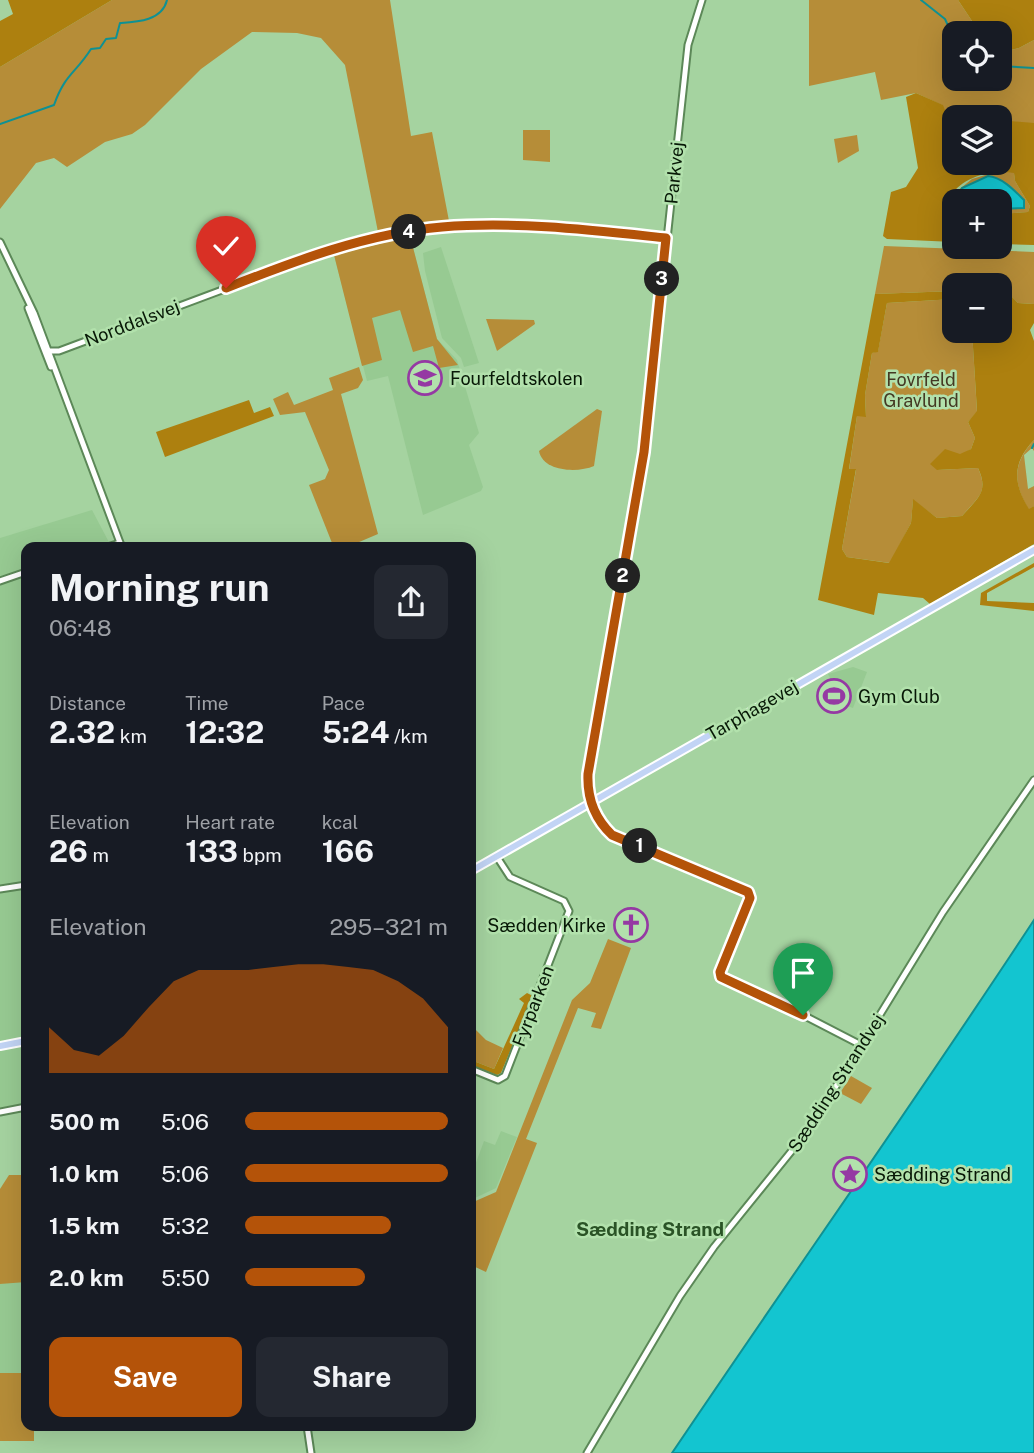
<!DOCTYPE html>
<html lang="en">
<head>
<meta charset="utf-8">
<style>
  body { margin:0; font-family:"Public Sans",sans-serif; background:#242831; color:#f1f3f6; height:100vh; display:flex; flex-direction:column; font-size:26px; white-space:nowrap }
  * { box-sizing:border-box; margin:0 }
  p { font-size:23px; color:#9ea1a6 }
  .icon { flex:none; width:38px; height:38px; fill:none; stroke:currentColor; stroke-width:2; stroke-linecap:round; stroke-linejoin:round }
  .map { position:relative; flex:1; overflow:hidden }
  .panel { position:absolute; left:21px; top:542px; width:455px; height:889px; display:flex; flex-direction:column; background:#171b24; border-radius:14px; box-shadow:0 7px 28px #0002 }
  .panel>* { flex:none }
  .controls { position:absolute; left:942px; top:21px; display:grid; gap:14px }
  .controls a { display:grid; place-items:center; width:70px; height:70px; border-radius:14px; background:#171b24; box-shadow:0 7px 28px #0002; font-size:35px }
  .pin { position:absolute; display:grid; place-items:center; width:60px; height:60px; color:#fff; margin:-72px -30px; border-radius:50% 50% 50% 0; rotate:-45deg; box-shadow:0 0 7px #0007 }
  .pin .icon { rotate:45deg }
  .km { position:absolute; width:35px; height:35px; margin:-18px; border-radius:50%; background:#222; color:#fff; font-size:19px; line-height:35px; text-align:center }
  .round { display:grid; place-items:center; flex:none; width:74px; height:74px; border-radius:14px; background:#242831 }
  .overview { display:flex; align-items:center; justify-content:space-between; height:119px; padding:0 28px }
  h1 { font-size:38px; font-weight:700; line-height:52px }
  .metrics { display:grid; grid-template-columns:repeat(3,1fr); gap:10px; height:119px; padding:7px 28px }
  .metrics div { display:grid; align-content:center }
  .metrics b { font-size:30px; font-weight:700 }
  .metrics small { font-size:19px; font-weight:400 }
  .metrics p { font-size:19px }
  .chart { height:196px; padding:14px 28px }
  .chart p { display:flex; justify-content:space-between }
  .chart svg { width:100%; height:126px; margin-top:7px; fill:#b45309; opacity:.7 }
  .action { display:flex; gap:14px; margin-top:auto; padding:14px 28px }
  .action a { flex:1; height:80px; border-radius:14px; background:#b45309; color:#fff; font-size:28px; font-weight:700; line-height:80px; text-align:center }
  .action a+a { background:#242831; color:#f1f3f6 }
  ul { padding:0 28px; list-style:none; font-size:23px }
  li { display:grid; grid-template-columns:112px 84px 1fr; align-items:center; height:52px }
  li i { height:18px; border-radius:9px; background:#b45309 }
  .map>svg:first-child { display:block }
</style>
</head>
<body>
<div class="map">
<svg width="1034" height="1453" viewBox="0 0 1034 1453">
  <rect width="100%" height="100%" fill="#a5d3a0"/>
  <g fill="#97ca92">
    <polygon points="410,236 437,339 457,360 479,433 469,445 483,487 481,491 423,515 388,376 367,381 334,255"/>
    <polygon points="441,247 479,363 464,367 461,358 442,338 425,271 423,253"/>
    <polygon points="92,510 112,548 26,548 26,1103 0,1108 0,538"/>
    <polygon points="853,667 867,672 853,708 844,705 828,674"/>
    <polygon points="501,1131 517,1137 496,1188 475,1198 471,1196 471,1176 484,1141 495,1145"/>
    <polygon points="16,1281 26,1282 26,1373 0,1373 0,1284"/>
  </g>
  <g fill="#b68d38">
    <polygon points="112,0 390,0 411,136 432,132 449,221 378,232 345,65 321,38 297,33 252,32 201,69 145,125 132,134 105,142 67,167 54,158 36,163 0,209 0,67"/>
    <polygon points="809,0 958,0 980,33 954,33 954,79 999,79 999,53 1019,48 1034,40 1034,123 1007,123 999,117 954,117 953,134 942,105 916,93 881,100 875,72 809,86"/>
    <polygon points="523,130 550,130 550,162 523,160"/>
    <polygon points="857,135 859,151 838,163 834,139"/>
    <polygon points="1002,170 1014,172 1015,181 1030,206 1028,212 999,214 999,201 963,201 951,196 972,179"/>
    <polygon points="410,236 437,339 458,365 439,368 433,346 413,352 400,310 372,318 382,360 362,366 334,255"/>
    <polygon points="884,246 1034,252 1034,304 1018,303 999,285 954,285 954,291 875,294"/>
    <path d="M954,299V331H972L977,412L968,422L975,438L971,449L937,470L978,468C989,493 978,497 962,516L937,518L913,500L911,523L890,563L847,557L842,549L856,470H849L857,416H866L865,395L872,353L878,351L887,303Z"/>
    <polygon points="486,319 534,320 535,324 497,351"/>
    <polygon points="359,367 363,380 358,388 341,394 378,534 345,548 334,548 309,485 325,479 329,470 305,412 280,415 273,399 288,392 294,405 333,390 329,378"/>
    <path d="M597,409L602,411L594,466C578,473 543,472 539,451Z"/>
    <path d="M1034,440V451L1032,448L1024,455L1028,489L1034,486V506L1029,510C1013,483 1012,464 1034,440Z"/>
    <polygon points="608,939 631,948 601,1029 591,1027 596,1013 578,1008 526,1139 537,1143 486,1272 471,1265 471,1203 496,1192 572,1000 590,983"/>
    <polygon points="471,1025 486,1040 503,1048 494,1069 471,1060"/>
    <polygon points="851,1076 872,1088 861,1104 840,1093"/>
    <polygon points="9,1175 26,1175 26,1282 0,1284 0,1189"/>
    <polygon points="0,1373 26,1373 26,1426 34,1426 34,1441 0,1441"/>
  </g>
  <g fill="#ad800f">
    <polygon points="8,0 112,0 0,67 0,21 13,14"/>
    <polygon points="958,0 1034,0 1034,40 1019,48 999,53 999,33 980,33"/>
    <path d="M916,93L943,105L954,134V163H999V120L1034,123V245L999,244V214L1028,212L1030,206L1015,181L1014,173C994,169 962,176 951,196L963,201H954V242L887,239L883,236L891,192L906,187L918,168L906,97Z"/>
    <path d="M999,288H1003L1018,303L1034,304V323L1030,330L1034,341V440C1012,463 1013,483 1029,509L1034,506V544L930,604L923,598L878,593L874,615L818,600L875,294L954,291V299L887,303L878,352L872,353L865,395L866,417L857,416L849,469H856L842,549L847,557L889,563L911,523L913,499L937,518L962,516C978,498 989,492 978,468L937,470L930,464L945,449L960,454L971,449L975,438L968,422L977,411L972,331H999Z"/>
    <polygon points="249,400 254,413 270,407 274,416 165,457 156,432"/>
    <polygon points="1034,563 1034,567 987,593 987,601 1034,603 1034,611 980,605 981,593"/>
    <polygon points="527,993 533,996 501,1073 497,1075 471,1065 471,1060 494,1069 524,1003 519,999"/>
  </g>
  <g fill="#13c5d0" stroke="#0f9193" stroke-width="2">
    <path d="M988,176C1002,177 1015,191 1024,200V208L999,209V201H975L959,193L962,188Z"/>
    <path d="M1034,920V1453H672C792,1275 916,1100 1034,920Z"/>
  </g>
  <g fill="none" stroke-linecap="round" stroke-linejoin="round">
    <g stroke="#0f9193" stroke-width="2">
      <polyline points="921,0 945,19 954,39"/>
      <polyline points="999,66 1034,68"/>
      <path d="M0,124L54,105C65,74 75,74 91,49L100,48L106,39L116,38L120,23C137,22 162,21 167,0"/>
      <polyline points="1032,448 1034,444"/>
    </g>
    <g stroke="#5c8858" stroke-width="9">
      <g id="minor">
        <polyline points="702,0 688,45 644,452 588,787 595,812 612,835 748,892 750,898 720,972 723,980 803,1015 863,1046"/>
        <polyline points="0,242 34,313 122,548"/>
        <polyline points="28,308 51,367"/>
        <polyline points="49,351 59,351 313,256 395,234 441,227 506,224 666,238"/>
        <polyline points="104,548 120,543"/>
        <polyline points="0,581 26,572"/>
        <polyline points="0,889 26,885"/>
        <polyline points="471,1069 498,1080 505,1076 569,911 564,901 510,877 497,857"/>
        <polyline points="0,1112 26,1107"/>
        <polyline points="307,1426 311,1453"/>
        <polyline points="587,1453 680,1296 714,1247 811,1127 943,912 1034,780"/>
      </g>
    </g>
    <g stroke="#fff" stroke-width="10">
      <g id="major">
        <polyline points="471,871 1034,550"/>
        <polyline points="0,1046 26,1041"/>
      </g>
    </g>
    <use href="#minor" stroke="#fff" stroke-width="5"/>
    <use href="#major" stroke="#c2d4f5" stroke-width="6"/>
  </g>
  <g fill="none" stroke-linecap="round" stroke-linejoin="round">
    <g stroke="#fff" stroke-width="14">
      <path id="route" d="M226,288C295,261 368,233 442,227C517,221 591,230 666,238L644,452L588,774C587,798 594,818 612,835L748,892L750,898L720,972L721,977L803,1015"/>
    </g>
    <use href="#route" stroke="#b45309" stroke-width="9"/>
  </g>
  <defs>
    <g id="school-ring" transform="scale(1.75)"><circle r="9.5" fill="#b2e1ac" stroke="#9539a3" stroke-width="1.5"/><path d="M0-5L7-2L0 1L-7-2ZM-4 1L0 2.5L4 1V4Q0 6-4 4Z" fill="#9539a3"/></g>
    <g id="stadium-ring" transform="scale(1.75)"><circle r="9.5" fill="#b2e1ac" stroke="#9539a3" stroke-width="1.5"/><path d="M0-5a6.5 5 0 1 0 0 10a6.5 5 0 1 0 0-10ZM-3.5-1.8h7v3.6h-7Z" fill="#9539a3"/></g>
    <g id="church-ring" transform="scale(1.75)"><circle r="9.5" fill="#b2e1ac" stroke="#9539a3" stroke-width="1.5"/><path d="M-1.2-6h2.4v3.5h3.3v2.4h-3.3V6h-2.4V-.1h-3.3v-2.4h3.3Z" fill="#9539a3"/></g>
    <g id="sight-ring" transform="scale(1.75)"><circle r="9.5" fill="#b2e1ac" stroke="#9539a3" stroke-width="1.5"/><path d="M0-6L1.8-2.2L6-1.7L2.9 1.2L3.7 5.4L0 3.3L-3.7 5.4L-2.9 1.2L-6-1.7L-1.8-2.2Z" fill="#9539a3"/></g>
  </defs>
  <g fill-rule="evenodd">
    <use href="#school-ring" x="425" y="378"/>
    <use href="#stadium-ring" x="834" y="696"/>
    <use href="#church-ring" x="631" y="925"/>
    <use href="#sight-ring" x="850" y="1174"/>
  </g>
  <g text-anchor="middle" dominant-baseline="central" stroke-width="5" stroke-linejoin="round" paint-order="stroke">
    <g font-size="18" fill="#071806" stroke="#b2e1ac">
      <text transform="translate(674 173) rotate(-84)">Parkvej</text>
      <text transform="translate(132 323) rotate(-21)">Norddalsvej</text>
      <text transform="translate(752 710) rotate(-30)">Tarphagevej</text>
      <text transform="translate(533 1006) rotate(-69)">Fyrparken</text>
      <text transform="translate(836 1083) rotate(-57)">Sædding Strandvej</text>
    </g>
    <g font-size="18" fill="#071806" stroke="#b2e1ac" text-anchor="start">
      <text x="450" y="378">Fourfeldtskolen</text>
      <text x="858" y="696">Gym Club</text>
      <text x="606" y="925" text-anchor="end">Sædden Kirke</text>
      <text x="874" y="1174">Sædding Strand</text>
    </g>
    <g font-size="18" fill="#443923" stroke="#b2e1ac">
      <text x="921" y="379">Fovrfeld<tspan x="921" dy="21">Gravlund</tspan></text>
    </g>
    <g font-size="19" font-weight="bold" fill="#2a5326" stroke="#b2e1ac">
      <text x="650" y="1229">Sædding Strand</text>
    </g>
  </g>
</svg>
<div class="controls">
<a><svg class="icon" aria-label="locate" viewBox="0 0 24 24"><circle cx="12" cy="12" r="6"/><path d="M12 2v4M12 18v4M2 12h4M18 12h4"/></svg></a>
<a><svg class="icon" aria-label="layers" viewBox="0 0 24 24"><path d="M12 4l9 5-9 5-9-5zM3 14l9 5 9-5"/></svg></a>
<a>+</a>
<a>−</a>
</div>
<div class="pin" style="left:803px;top:1015px;background:#1e9e55"><svg class="icon" aria-label="arrive" viewBox="0 0 24 24"><path d="M6 21V4h12l-3 4 3 4H6"/></svg></div>
<div class="pin" style="left:226px;top:288px;background:#d93025"><svg class="icon" aria-label="check" viewBox="0 0 24 24"><path d="M5 12l5 5 9-10"/></svg></div>
<b class="km" style="left:640px;top:846px">1</b>
<b class="km" style="left:623px;top:576px">2</b>
<b class="km" style="left:662px;top:279px">3</b>
<b class="km" style="left:409px;top:232px">4</b>
<section class="panel">
<div class="overview"><div><h1>Morning run</h1><p>06:48</p></div><a class="round"><svg class="icon" aria-label="share" viewBox="0 0 24 24"><path d="M12 15V3M7 8l5-5 5 5M5 13v7h14v-7"/></svg></a></div>
<div class="metrics">
<div><p>Distance</p><b>2.32<small> km</small></b></div>
<div><p>Time</p><b>12:32</b></div>
<div><p>Pace</p><b>5:24<small> /km</small></b></div>
</div>
<div class="metrics">
<div><p>Elevation</p><b>26<small> m</small></b></div>
<div><p>Heart rate</p><b>133<small> bpm</small></b></div>
<div><p>kcal</p><b>166</b></div>
</div>
<div class="chart"><p><span>Elevation</span>295–321 m</p>
<svg viewBox="0 0 160 44" preserveAspectRatio="none"><path d="M0 44V28L10 36L20 38L30 31L40 21L50 12L60 8L70 8L80 8L90 7L100 6L110 6L120 7L130 8L140 12L150 18L160 28V44z"/></svg>
</div>
<ul>
<li><b>500 m</b>5:06<i style="width:100%"></i></li>
<li><b>1.0 km</b>5:06<i style="width:100%"></i></li>
<li><b>1.5 km</b>5:32<i style="width:72%"></i></li>
<li><b>2.0 km</b>5:50<i style="width:59%"></i></li>
</ul>
<div class="action"><a>Save</a><a>Share</a></div>
</section>
</div>
</body>
</html>
